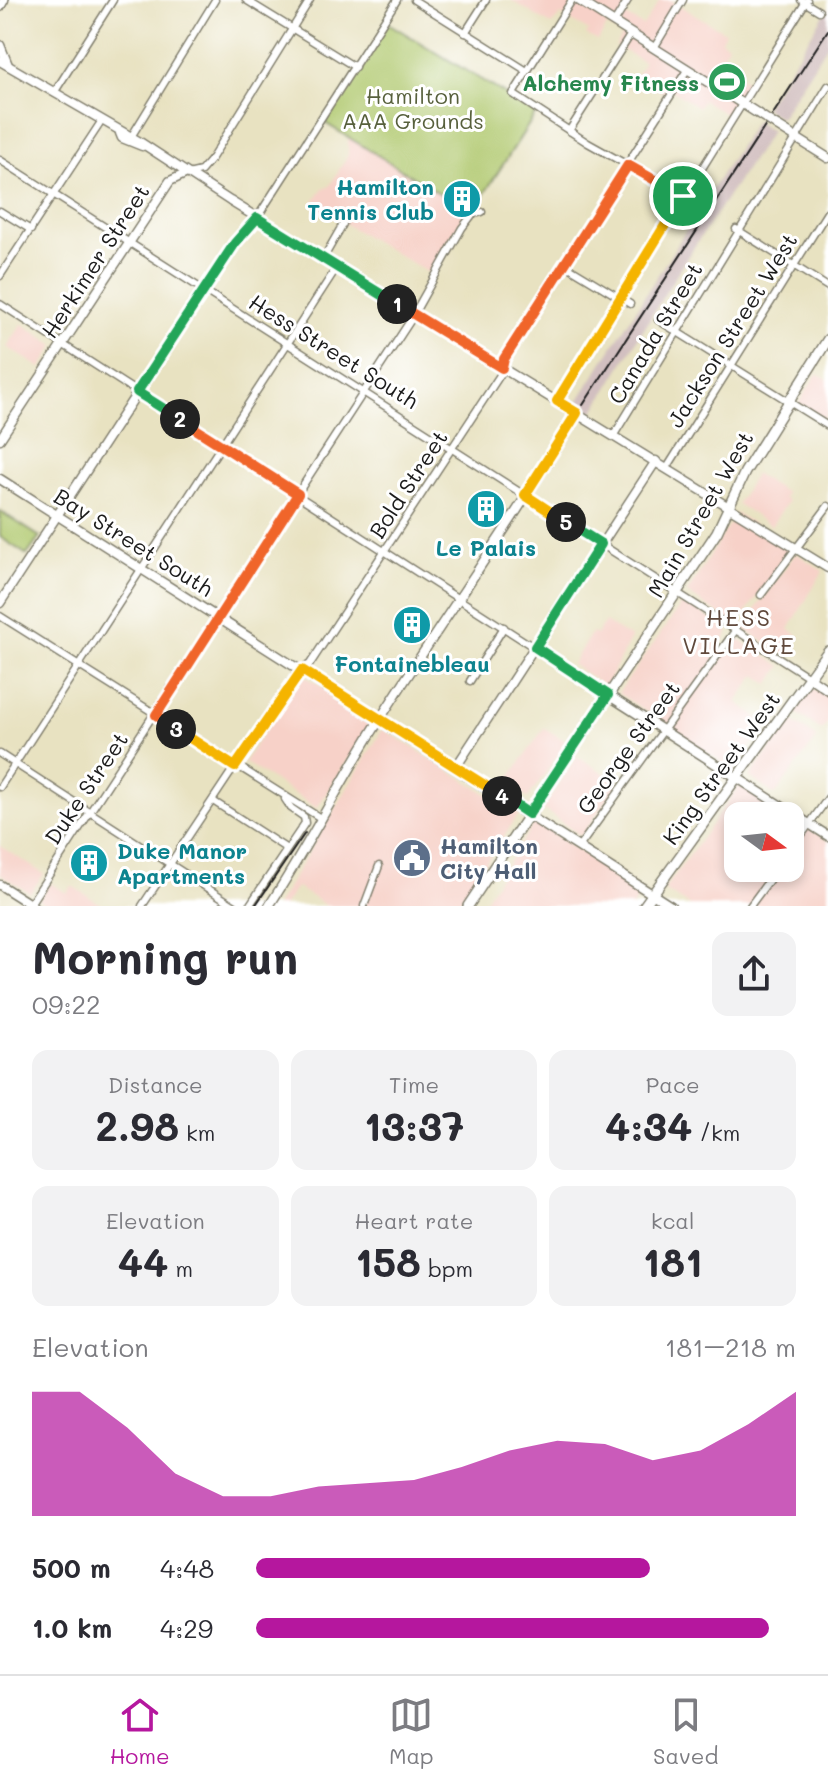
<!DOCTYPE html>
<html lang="en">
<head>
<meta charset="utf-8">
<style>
  body { margin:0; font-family:Mali,sans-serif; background:#f2f2f3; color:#2b2b33; height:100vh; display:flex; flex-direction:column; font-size:30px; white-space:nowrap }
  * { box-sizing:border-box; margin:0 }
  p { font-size:26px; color:#7c7c81 }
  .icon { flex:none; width:44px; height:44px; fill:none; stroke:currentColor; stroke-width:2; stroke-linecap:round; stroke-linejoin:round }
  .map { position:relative; height:906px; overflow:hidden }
  .sheet { display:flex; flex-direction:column; background:#fff; flex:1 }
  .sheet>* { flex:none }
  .needle { width:52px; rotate:105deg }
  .fabs { position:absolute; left:724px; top:802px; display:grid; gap:16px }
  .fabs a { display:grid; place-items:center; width:80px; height:80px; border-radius:16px; background:#fff; box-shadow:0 4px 12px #0003; font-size:40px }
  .pin { position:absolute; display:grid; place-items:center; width:68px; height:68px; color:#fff; margin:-34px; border:4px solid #fff; border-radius:50%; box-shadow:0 2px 8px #0007 }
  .km { position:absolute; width:40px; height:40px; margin:-20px; border-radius:50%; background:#222; color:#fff; font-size:22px; line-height:40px; text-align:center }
  .round { display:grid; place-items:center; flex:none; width:84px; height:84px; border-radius:16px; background:#f2f2f3 }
  .head { display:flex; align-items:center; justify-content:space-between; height:136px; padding:0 32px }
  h1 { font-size:44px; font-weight:700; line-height:60px }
  .metrics { display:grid; grid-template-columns:repeat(3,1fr); gap:12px; height:136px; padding:8px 32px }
  .metrics div { display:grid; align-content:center; border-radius:16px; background:#f2f2f3; text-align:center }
  .metrics b { font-size:40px; font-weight:700 }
  .metrics small { font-size:22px; font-weight:400 }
  .metrics p { font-size:22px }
  .chart { height:224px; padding:16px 32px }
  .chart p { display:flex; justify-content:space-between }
  .chart svg { width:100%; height:144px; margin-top:8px; fill:#b5179e; opacity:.7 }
  ul { padding:0 32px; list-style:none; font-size:26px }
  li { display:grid; grid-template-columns:128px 96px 1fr; align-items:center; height:60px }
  li i { height:20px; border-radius:10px; background:#b5179e }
  .tab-bar { display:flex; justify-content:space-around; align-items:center; height:112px; border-top:2px solid #e1e1e2; background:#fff; font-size:22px; color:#7c7c81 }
  .tab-bar a { display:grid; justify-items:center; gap:4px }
  .tab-bar .on { color:#b5179e }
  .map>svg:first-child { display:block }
</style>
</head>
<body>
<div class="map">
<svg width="828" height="906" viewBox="0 0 828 906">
  <rect width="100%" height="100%" fill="#fff"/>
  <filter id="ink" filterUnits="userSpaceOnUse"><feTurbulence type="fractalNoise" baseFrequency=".0125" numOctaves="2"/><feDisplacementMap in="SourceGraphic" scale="16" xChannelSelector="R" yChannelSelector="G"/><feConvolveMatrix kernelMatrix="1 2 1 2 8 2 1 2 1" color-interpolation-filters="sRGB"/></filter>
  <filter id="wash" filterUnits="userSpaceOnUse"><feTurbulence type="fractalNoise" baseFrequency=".006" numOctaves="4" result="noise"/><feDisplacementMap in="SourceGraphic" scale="32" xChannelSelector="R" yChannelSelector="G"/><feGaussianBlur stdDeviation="1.8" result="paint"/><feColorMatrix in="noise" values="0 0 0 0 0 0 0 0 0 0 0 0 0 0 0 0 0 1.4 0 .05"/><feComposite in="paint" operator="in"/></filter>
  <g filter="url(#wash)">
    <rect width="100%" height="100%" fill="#e8e2c1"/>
    <g fill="#f7d1c8" fill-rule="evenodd">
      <polygon points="511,0 630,0 624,15 643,26 660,0 670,0 725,32 721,40 728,45 718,63 749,83 727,115 703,100 698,107 670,89 666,94 636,76 644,62 616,46 622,35 607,26 598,41 586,35 589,31 561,15 551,25"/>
      <polygon points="348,137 467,211 429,273 312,205 323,188 329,187 348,155"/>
      <polygon points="22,324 55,345 41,368 7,347"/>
      <polygon points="817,374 828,380 828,412 823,419 799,403"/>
      <polygon points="755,474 786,493 783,498 788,501 771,526 737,504"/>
      <polygon points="736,513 793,550 736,625 687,593"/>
      <polygon points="796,553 823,571 789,629 799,636 787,656 742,628"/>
      <polygon points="684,601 729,632 719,647 726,651 736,638 782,666 769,684 756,675 737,702 766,724 734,770 618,693"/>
      <polygon points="605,622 631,638 605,687 572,664 592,632 596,635"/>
      <polygon points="305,676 374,719 317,808 244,762 299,679"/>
      <polygon points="812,688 828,696 828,722 822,730 795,712"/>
      <polygon points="790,720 817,738 775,795 750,777"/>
      <polygon points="544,728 567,742 528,798 504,786"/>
      <polygon points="383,729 519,814 456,906 327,906 296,887 283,906 276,906"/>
      <polygon points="577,756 619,783 581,836 543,809"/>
      <path d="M741,784L828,841V906H690L664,890ZM738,816H790V868H738Z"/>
      <polygon points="535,821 641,893 632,906 481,906"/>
      <polygon points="0,846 44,874 30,893 0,874"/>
      <polygon points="50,883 67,893 72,886 104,906 49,906 39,900"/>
    </g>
    <g fill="#d2bfc0">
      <polygon points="828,8 828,44 780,118 764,108"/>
      <polygon points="755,121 771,131 682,265 593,413 577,403"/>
    </g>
    <g fill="#afc76c" stroke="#667244" stroke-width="2">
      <polygon points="388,23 536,113 472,213 325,123"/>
      <polygon points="0,511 40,537 27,555 0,537"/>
    </g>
  </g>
  <g filter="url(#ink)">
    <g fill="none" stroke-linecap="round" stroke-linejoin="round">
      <g stroke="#827f6e" stroke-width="9">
        <g id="street">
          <polyline points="246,0 355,67"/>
          <polyline points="414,0 527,71"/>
          <polyline points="572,0 513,94 588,143 683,196"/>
          <polyline points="801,0 819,11"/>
          <polyline points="614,23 628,0"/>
          <polyline points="465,33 486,0"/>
          <polyline points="654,48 683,0"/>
          <polyline points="54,93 113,0"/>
          <polyline points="569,131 631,34"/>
          <polyline points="131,137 215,0"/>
          <polyline points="0,160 809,677"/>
          <polyline points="188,174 201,171 212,158 310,0"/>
          <polyline points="0,211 31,230"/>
          <polyline points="257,218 397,0"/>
          <polyline points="736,229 828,287"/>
          <polyline points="323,259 343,224"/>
          <polyline points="564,264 630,304"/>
          <polyline points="0,276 101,122"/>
          <polyline points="0,304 608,695"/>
          <polyline points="658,320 828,426"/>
          <polyline points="557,401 807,0"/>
          <polyline points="614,435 828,86"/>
          <polyline points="667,468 828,211"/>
          <polyline points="761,595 828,506"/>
          <polyline points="0,616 322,819"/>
          <polyline points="470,681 504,627"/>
          <polyline points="0,754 235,906"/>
          <polyline points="0,787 337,267"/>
          <polyline points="213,801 287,849"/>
          <polyline points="579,847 735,631"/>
          <polyline points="790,851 828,798"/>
          <polyline points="30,904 410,321 462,228 472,215 482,212"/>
          <polyline points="142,906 297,673 310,664 500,375 504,358 687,70"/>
          <polyline points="249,906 305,823 304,817 291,808 285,799"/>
          <polyline points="364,906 379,866"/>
          <polyline points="750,906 778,868"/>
        </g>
      </g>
      <g stroke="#827f6e" stroke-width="11">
        <g id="secondary">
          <polyline points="578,0 757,113"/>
          <polyline points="0,7 4,0"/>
          <polyline points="0,45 8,65"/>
          <polyline points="0,61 140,142 230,201 828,568"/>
          <polyline points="777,126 828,158"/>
          <polyline points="120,133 122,138 142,146"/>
          <polyline points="0,439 170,181 185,174"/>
          <polyline points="0,479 671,906"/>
          <polyline points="0,603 235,243 257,218"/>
          <polyline points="809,677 828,690"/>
          <polyline points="608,695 828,836"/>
          <polyline points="456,767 656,461"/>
          <polyline points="0,885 33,906"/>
          <path d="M269,906C307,848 338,786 375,727C441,622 514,521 577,413"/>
        </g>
      </g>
      <g stroke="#827f6e" stroke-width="12">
        <g id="primary">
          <polyline points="468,906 717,532 745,472 828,339"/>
          <polyline points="644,906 828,651"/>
        </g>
      </g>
      <use href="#street" stroke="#fff" stroke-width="6"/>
      <use href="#secondary" stroke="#fff" stroke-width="8"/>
      <use href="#primary" stroke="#fff" stroke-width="9"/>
      <g stroke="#1c1c1c" stroke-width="2">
        <polyline points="583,405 828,30"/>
        <polyline points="255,906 305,833"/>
      </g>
      <g stroke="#827f6e" stroke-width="11" stroke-linecap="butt">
        <polyline id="secondary-bridge" points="757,113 777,126"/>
      </g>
      <use href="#secondary-bridge" stroke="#fff" stroke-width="8"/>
    </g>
  </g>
  <g fill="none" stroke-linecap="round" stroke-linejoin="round" filter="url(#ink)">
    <g stroke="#fff" stroke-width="16">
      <polyline id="split-1" points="397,304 502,368 504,359 628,165 683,196"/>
    </g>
    <g stroke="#fff" stroke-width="16">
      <polyline id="split-2" points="180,419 137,392 235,243 257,218 397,304"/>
    </g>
    <g stroke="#fff" stroke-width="16">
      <polyline id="split-3" points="176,729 156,715 298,494 180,419"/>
    </g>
    <g stroke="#fff" stroke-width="16">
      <polyline id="split-4" points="176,729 235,767 302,670 502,796"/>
    </g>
    <g stroke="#fff" stroke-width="16">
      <polyline id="split-5" points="502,796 529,814 608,695 535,647 601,544 566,522"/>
    </g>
    <g stroke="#fff" stroke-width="16">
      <polyline id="split-6" points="566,522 525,495 577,413 557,401 683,196"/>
    </g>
    <use href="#split-1" stroke="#f0652b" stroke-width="10"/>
    <use href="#split-2" stroke="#22a559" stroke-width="10"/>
    <use href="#split-3" stroke="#f0652b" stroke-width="10"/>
    <use href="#split-4" stroke="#f5b400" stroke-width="10"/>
    <use href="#split-5" stroke="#22a559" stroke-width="10"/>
    <use href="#split-6" stroke="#f5b400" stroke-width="10"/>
  </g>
  <defs>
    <g id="stadium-disc" transform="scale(2)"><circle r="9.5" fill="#2e9e5b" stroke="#fff"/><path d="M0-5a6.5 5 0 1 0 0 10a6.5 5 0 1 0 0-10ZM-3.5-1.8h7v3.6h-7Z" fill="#fff"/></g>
    <g id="building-disc" transform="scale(2)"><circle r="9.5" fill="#0f9aa8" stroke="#fff"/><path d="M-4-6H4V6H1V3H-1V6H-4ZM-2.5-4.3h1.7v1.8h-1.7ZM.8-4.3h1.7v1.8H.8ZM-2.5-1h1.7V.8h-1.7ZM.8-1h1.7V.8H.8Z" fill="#fff"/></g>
    <g id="civic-disc" transform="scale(2)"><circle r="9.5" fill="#5c6f8a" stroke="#fff"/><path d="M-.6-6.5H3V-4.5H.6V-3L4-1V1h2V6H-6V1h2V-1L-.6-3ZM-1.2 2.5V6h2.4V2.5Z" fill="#fff"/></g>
  </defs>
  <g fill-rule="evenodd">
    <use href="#stadium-disc" x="727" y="82"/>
    <use href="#building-disc" x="462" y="199"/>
    <use href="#building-disc" x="486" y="509"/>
    <use href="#building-disc" x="412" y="625"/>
    <use href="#civic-disc" x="412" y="858"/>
    <use href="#building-disc" x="89" y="863"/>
  </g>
  <g text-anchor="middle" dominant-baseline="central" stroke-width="6" stroke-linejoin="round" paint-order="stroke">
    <g font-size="22" font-weight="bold" fill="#27864d" stroke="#fff" text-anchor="end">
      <text x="699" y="82">Alchemy Fitness</text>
    </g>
    <g font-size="22" fill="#57603c" stroke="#fff">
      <text x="413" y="95">Hamilton<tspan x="413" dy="25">AAA Grounds</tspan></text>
    </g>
    <g font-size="22" font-weight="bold" fill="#0d838f" stroke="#fff">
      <text x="434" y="186" text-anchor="end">Hamilton<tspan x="434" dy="25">Tennis Club</tspan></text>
      <text x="486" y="547">Le Palais</text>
      <text x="412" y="663">Fontainebleau</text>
      <text x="117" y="850" text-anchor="start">Duke Manor<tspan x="117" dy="25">Apartments</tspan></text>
    </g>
    <g font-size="22" fill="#1c1c1c" stroke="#fff">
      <text transform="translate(95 261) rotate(-57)">Herkimer Street</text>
      <text transform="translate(732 330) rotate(-58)">Jackson Street West</text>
      <text transform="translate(655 333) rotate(-59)">Canada Street</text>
      <text transform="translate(334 351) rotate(32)">Hess Street South</text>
      <text transform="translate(408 484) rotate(-57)">Bold Street</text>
      <text transform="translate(700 514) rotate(-60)">Main Street West</text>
      <text transform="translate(134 542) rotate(32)">Bay Street South</text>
      <text transform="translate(628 747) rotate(-54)">George Street</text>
      <text transform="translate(721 768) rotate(-54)">King Street West</text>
      <text transform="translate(86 788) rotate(-56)">Duke Street</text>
    </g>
    <g font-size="22" font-weight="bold" fill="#4e5e75" stroke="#fff" text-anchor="start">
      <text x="440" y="845">Hamilton<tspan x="440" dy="25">City Hall</tspan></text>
    </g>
    <g font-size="24" letter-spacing="2" fill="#60493c" stroke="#fff">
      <text x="739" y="616">HESS<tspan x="739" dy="28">VILLAGE</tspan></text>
    </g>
  </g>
</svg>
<div class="fabs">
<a><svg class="needle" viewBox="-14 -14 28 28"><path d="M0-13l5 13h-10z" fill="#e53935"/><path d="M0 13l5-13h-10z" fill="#7c7c81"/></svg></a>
</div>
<div class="pin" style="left:683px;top:196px;background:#1e9e55"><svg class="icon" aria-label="arrive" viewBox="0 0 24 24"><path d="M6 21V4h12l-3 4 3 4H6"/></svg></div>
<b class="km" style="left:397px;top:304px">1</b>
<b class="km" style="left:180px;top:419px">2</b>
<b class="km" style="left:176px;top:729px">3</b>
<b class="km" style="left:502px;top:796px">4</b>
<b class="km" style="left:566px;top:522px">5</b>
</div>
<section class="sheet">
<div class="head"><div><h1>Morning run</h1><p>09:22</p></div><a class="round"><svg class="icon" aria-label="share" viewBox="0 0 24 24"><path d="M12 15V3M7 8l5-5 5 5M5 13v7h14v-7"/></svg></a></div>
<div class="metrics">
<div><p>Distance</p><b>2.98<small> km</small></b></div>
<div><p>Time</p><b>13:37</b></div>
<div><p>Pace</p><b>4:34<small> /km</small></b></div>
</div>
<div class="metrics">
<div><p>Elevation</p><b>44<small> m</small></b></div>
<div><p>Heart rate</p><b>158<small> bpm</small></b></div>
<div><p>kcal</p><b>181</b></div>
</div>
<div class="chart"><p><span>Elevation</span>181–218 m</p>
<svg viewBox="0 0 160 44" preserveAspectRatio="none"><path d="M0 44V6L10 6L20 17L30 31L40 38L50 38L60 35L70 34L80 33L90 29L100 24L110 21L120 22L130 27L140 24L150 16L160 6V44z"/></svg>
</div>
<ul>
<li><b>500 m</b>4:48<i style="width:73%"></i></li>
<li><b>1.0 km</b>4:29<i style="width:95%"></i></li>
</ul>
</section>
<nav class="tab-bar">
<a class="on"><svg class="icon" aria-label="home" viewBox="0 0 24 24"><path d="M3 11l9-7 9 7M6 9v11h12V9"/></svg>Home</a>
<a><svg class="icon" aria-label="map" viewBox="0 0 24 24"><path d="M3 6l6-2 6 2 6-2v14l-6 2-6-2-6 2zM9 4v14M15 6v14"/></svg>Map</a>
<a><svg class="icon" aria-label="saved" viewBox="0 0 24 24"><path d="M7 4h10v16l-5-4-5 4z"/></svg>Saved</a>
</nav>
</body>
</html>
